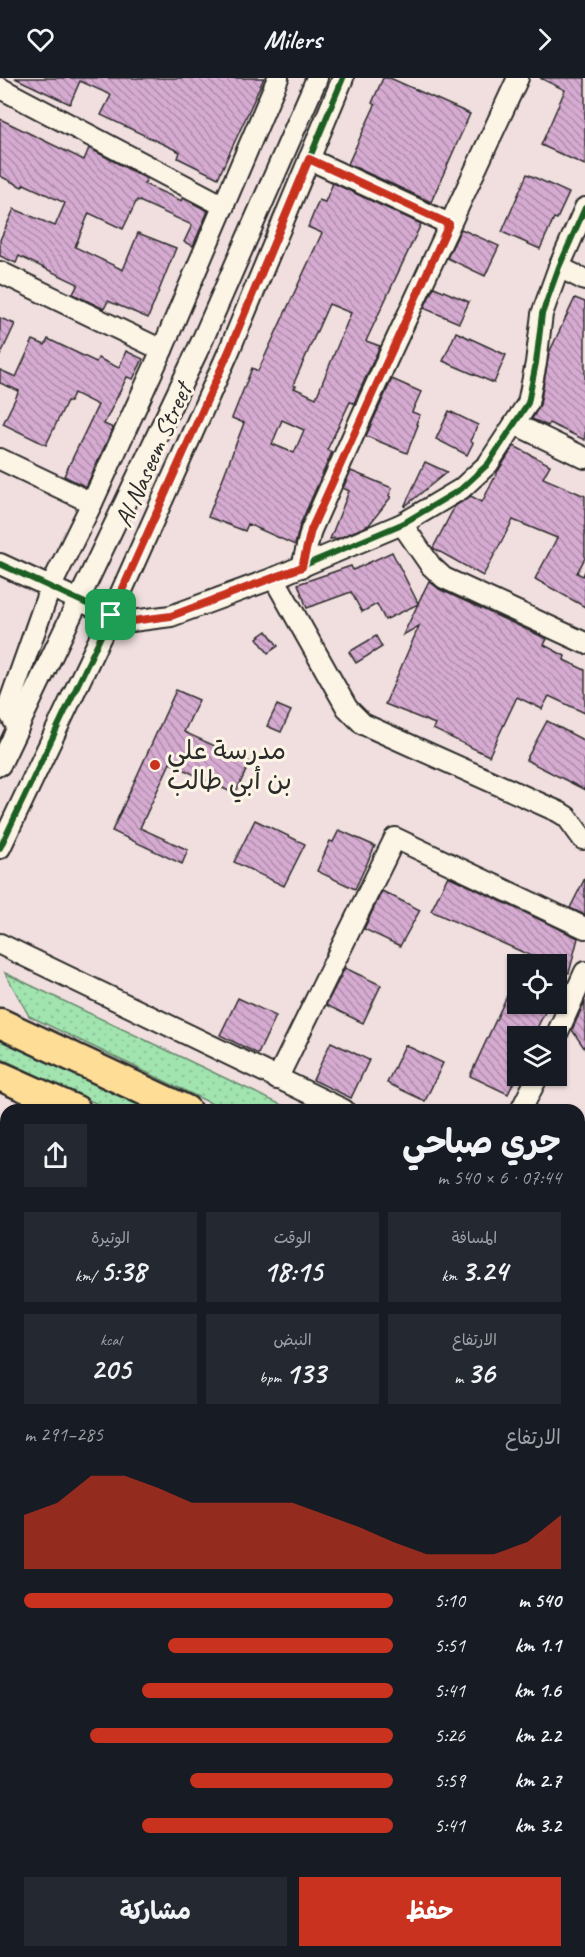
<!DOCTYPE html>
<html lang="ar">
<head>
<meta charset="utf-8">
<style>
  body { margin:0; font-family:Caveat,"Playpen Sans Arabic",sans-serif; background:#242831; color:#f1f3f6; direction:rtl; height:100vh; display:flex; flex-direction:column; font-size:22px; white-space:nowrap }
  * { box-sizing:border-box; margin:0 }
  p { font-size:20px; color:#9ea1a6 }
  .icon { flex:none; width:33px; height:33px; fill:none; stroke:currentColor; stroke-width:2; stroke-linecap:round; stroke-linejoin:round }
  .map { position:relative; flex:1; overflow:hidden; direction:ltr }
  .drawer { position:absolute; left:0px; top:1026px; width:585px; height:854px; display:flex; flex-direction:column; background:#171b24; border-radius:18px 18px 0 0; box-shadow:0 2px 4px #0004; direction:rtl }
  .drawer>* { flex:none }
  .controls { position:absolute; left:507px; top:876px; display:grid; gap:12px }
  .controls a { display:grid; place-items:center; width:60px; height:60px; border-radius:0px; background:#171b24; box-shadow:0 2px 4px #0004; font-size:30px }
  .pin { position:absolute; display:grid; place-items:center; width:51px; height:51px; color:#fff; margin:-26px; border-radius:12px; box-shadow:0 3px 9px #0006 }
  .round { display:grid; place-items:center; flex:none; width:63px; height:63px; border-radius:0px; background:#242831 }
  .headline { display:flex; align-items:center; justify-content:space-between; height:102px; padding:0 24px }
  h1 { font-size:33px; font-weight:700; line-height:45px }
  .metrics { display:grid; grid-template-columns:repeat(3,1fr); gap:9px; height:102px; padding:6px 24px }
  .metrics div { display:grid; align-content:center; border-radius:0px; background:#242831; text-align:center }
  .metrics b { font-size:30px; font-weight:700 }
  .metrics small { font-size:16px; font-weight:400 }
  .metrics p { font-size:16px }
  .chart { height:168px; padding:12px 24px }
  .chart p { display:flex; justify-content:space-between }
  .chart svg { width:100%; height:108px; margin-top:6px; fill:#c8321e; opacity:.7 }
  .cta { display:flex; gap:12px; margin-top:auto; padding:12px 24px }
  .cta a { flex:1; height:69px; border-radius:0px; background:#c8321e; color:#fff; font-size:24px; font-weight:700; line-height:69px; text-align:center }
  .cta a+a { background:#242831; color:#f1f3f6 }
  ul { padding:0 24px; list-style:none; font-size:20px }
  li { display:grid; grid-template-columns:96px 72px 1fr; align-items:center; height:45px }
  li i { height:15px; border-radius:8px; background:#c8321e }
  header { display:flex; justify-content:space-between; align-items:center; height:78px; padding:0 24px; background:#171b24; font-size:27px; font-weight:700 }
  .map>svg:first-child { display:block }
</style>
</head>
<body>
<header><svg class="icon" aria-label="forward" viewBox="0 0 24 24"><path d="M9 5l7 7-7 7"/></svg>Milers<svg class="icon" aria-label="heart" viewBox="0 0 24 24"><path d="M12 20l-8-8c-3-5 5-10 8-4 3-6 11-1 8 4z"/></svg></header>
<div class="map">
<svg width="585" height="1879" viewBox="0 0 585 1879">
  <defs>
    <pattern id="grass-dots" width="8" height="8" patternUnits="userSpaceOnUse" patternTransform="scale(1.5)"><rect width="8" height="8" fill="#a1e4af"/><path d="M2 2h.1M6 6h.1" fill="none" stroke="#8bc497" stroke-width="1.8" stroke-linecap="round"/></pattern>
    <pattern id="building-back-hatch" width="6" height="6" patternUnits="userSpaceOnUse" patternTransform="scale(1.5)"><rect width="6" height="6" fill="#d6abd1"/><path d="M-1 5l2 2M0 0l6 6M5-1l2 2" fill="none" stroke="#ae8baa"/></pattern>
  </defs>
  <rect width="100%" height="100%" fill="#f1dfdf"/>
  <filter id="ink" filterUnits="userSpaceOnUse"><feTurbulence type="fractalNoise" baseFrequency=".0167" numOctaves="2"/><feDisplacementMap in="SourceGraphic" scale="12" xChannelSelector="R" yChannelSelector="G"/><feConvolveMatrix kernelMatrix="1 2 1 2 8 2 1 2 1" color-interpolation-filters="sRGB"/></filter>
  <g filter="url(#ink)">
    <g fill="url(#grass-dots)" stroke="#66886d" stroke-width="1.5">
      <polygon points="5,895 292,1032 225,1032 29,938"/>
      <polygon points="0,960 157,1032 110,1032 0,980"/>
    </g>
    <g fill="url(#building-back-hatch)" stroke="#2b2b2b" stroke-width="1.5" fill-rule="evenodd">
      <polygon points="15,0 264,0 218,100 178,80 180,74 101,37 111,17 80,3 70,26"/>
      <polygon points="383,0 390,0 470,36 431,124 348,86 375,27 372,25"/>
      <polygon points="540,0 585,0 585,87 541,67 565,12"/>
      <polygon points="0,41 84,82 89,70 147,101 144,106 182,123 183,120 208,133 193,168 184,164 192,147 137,122 123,151 89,135 75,169 123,192 138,155 176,170 148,240 108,223 104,231 73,216 78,206 19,178 16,185 0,178 0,162 14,131 55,148 65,125 24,106 22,109 0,98"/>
      <polygon points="527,96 569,115 557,141 554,140 540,171 502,154"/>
      <path d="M333,105L421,146L366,263L380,268L354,325L350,324L327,372L332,374L300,447L295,467L248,446L245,453L208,439L244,345L232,340L252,290L258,293L322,155L308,149L319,122L325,124ZM329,226L351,235L316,320L294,310L296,308L293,307ZM282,342L304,352L294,375L272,366Z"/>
      <polygon points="461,151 499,168 485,198 447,180"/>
      <polygon points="434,209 469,224 459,245 424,230"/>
      <polygon points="575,220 585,224 585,362 549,345 548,348 532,341 540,327 549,275"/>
      <polygon points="0,240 15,246 0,278"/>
      <polygon points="456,254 506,277 494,305 443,283"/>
      <polygon points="48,261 96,284 98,280 119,290 126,273 143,281 133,301 127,299 104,346 113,350 86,409 64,398 98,327 74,315 70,324 67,323 46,367 3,346 19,313 0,305 0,292 16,299 33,262 45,267"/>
      <polygon points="392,301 421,314 412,334 420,337 416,346 418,347 407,375 366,358"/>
      <polygon points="449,333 478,347 470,363 473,365 467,377 436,361"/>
      <polygon points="514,368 550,387 543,400 585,418 585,480 577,495 583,498 585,493 585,529 535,501 557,460 513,442 483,498 433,470 455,428 471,418 482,424 498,393"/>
      <polygon points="425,384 447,394 404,429"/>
      <polygon points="351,393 392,410 389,418 391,419 369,447 339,460 330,461 349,413 343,410"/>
      <polygon points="392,474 418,525 429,503 439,511 547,561 544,567 565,578 564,582 585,592 585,635 549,618 542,631 517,619 489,678 433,651 435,646 385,626 419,548 403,557 418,526 385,542 377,526 362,534 351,514 307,530 298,506 351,488 353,492"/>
      <polygon points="267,553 278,568 268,575 257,560"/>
      <polygon points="376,558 382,569 356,585 349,574"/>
      <polygon points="176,612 199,622 184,654 250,684 235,716 170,685 140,750 188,772 182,786 112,753"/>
      <polygon points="277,627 291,633 281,654 267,648"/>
      <polygon points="547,643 585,663 585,712 526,682"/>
      <polygon points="255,742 305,766 284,808 234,784"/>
      <polygon points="339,752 375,768 355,811 317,793 330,763 333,764"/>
      <polygon points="448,798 578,860 569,895 556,890 556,886 549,886 431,833"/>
      <polygon points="585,800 585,837 570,830"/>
      <polygon points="382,813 420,832 400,868 364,851"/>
      <polygon points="345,890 381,907 363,945 326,927"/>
      <polygon points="518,894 518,926 549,926 533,958 518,951 518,995 508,1016 470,998"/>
      <polygon points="238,920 276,938 258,976 220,957"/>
      <polygon points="585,923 585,971 572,952"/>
      <polygon points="331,964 369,982 351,1020 313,1002"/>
      <polygon points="405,967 443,985 425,1023 387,1005"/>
    </g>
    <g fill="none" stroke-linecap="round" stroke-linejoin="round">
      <g stroke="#2b2b2b" stroke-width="24">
        <g id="minor">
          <polyline points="0,10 224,128"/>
          <polyline points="309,81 449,146"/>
          <polyline points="559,189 585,202"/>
          <polyline points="0,194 162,272"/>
          <polyline points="515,346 585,380"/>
          <polyline points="0,381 92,425"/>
          <polyline points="402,446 431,488 444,500 585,565"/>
          <polyline points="0,486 111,537 132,543 171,538 274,500 402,446 461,411 488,386 528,325 536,285 542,236 559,189 585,130"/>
          <polyline points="302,489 311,452 386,284 518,0"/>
          <polyline points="274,500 347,630 363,646 559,734 567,739 583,761"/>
          <polyline points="18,650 10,636 10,623 50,510 92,425 162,272 278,0"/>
          <polyline points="0,687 202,263 317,0"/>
          <polyline points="0,770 111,537 229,273 343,0"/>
          <polyline points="0,866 344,1032"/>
          <polyline points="556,958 585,894"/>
          <polyline points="277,1001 395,760 585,850"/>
          <polyline points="521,1032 538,998"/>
          <polyline points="579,1144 585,1147"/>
          <polyline points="579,1311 585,1314"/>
          <polyline points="579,1447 585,1436"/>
          <polyline points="0,1477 6,1480"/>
          <polyline points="579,1752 585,1754"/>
          <polyline points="0,1763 6,1766"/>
          <polyline points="236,1874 248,1879"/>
          <polyline points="348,1874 355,1879"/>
          <polyline points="376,1879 379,1874"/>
        </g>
      </g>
      <g stroke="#2b2b2b" stroke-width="33">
        <g id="highway">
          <polyline points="0,945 186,1032"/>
          <polyline points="0,998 76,1032"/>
          <polyline points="579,1215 585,1218"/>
          <polyline points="579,1265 585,1268"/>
        </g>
      </g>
      <use href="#minor" stroke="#fcf5e5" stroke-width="20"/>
      <use href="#highway" stroke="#fedd96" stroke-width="28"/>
      <g stroke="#fcf5e5" stroke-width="10">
        <g id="cycleway">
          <polyline points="0,486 111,537 132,543 171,538 274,500 402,446 461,411 488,386 528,325 536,285 542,236 559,189 585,130"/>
          <polyline points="0,770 111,537 229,273 343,0"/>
        </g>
      </g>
      <use href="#cycleway" stroke="#1b5e20" stroke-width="6"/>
    </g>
  </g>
  <g fill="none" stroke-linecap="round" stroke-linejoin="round" filter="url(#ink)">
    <g stroke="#fff" stroke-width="12">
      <polygon id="route" points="309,81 449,146 311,452 302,489 171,538 132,543 111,537 229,273"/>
    </g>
    <use href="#route" stroke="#c8321e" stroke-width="8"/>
  </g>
  <circle fill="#c8321e" stroke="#fcf5e5" stroke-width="2" cx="155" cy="687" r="6"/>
  <g text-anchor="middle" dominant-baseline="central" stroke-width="6" stroke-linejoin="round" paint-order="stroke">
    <g font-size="26" fill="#2b2b2b" stroke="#fcf5e5">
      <text transform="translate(153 377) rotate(-66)">Al Naseem Street</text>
    </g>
    <g font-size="26" fill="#2b2b2b" stroke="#fcf5e5" text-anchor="start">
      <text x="167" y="672">مدرسة علي<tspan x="167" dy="30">بن أبي طالب</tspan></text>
    </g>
  </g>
</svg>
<div class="controls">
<a><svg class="icon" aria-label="locate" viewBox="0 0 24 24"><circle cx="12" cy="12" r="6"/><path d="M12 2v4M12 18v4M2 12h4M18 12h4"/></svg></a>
<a><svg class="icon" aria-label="layers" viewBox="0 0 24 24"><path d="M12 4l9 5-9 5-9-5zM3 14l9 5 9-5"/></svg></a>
</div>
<div class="pin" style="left:111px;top:537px;background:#1e9e55"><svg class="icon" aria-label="arrive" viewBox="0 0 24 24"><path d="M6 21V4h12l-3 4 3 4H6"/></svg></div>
<section class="drawer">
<div class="headline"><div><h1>جري صباحي</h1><p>07:44 · 6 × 540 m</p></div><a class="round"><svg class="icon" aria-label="share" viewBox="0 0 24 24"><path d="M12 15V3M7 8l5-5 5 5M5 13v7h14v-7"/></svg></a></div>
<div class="metrics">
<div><p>المسافة</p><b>3.24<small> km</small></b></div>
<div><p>الوقت</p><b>18:15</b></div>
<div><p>الوتيرة</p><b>5:38<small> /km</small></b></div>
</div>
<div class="metrics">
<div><p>الارتفاع</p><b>36<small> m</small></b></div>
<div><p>النبض</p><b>133<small> bpm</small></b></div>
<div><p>kcal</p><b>205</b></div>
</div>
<div class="chart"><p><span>الارتفاع</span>285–291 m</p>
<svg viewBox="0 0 160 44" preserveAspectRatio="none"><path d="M0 44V22L10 17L20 6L30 6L40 11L50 17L60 17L70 17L80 17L90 22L100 27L110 33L120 38L130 38L140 38L150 33L160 22V44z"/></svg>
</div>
<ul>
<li><b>540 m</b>5:10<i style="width:100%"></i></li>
<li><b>1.1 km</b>5:51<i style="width:61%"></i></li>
<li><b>1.6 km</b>5:41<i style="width:68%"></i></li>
<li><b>2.2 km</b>5:26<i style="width:82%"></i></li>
<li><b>2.7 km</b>5:59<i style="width:55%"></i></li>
<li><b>3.2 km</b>5:41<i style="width:68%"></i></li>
</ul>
<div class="cta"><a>حفظ</a><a>مشاركة</a></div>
</section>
</div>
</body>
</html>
